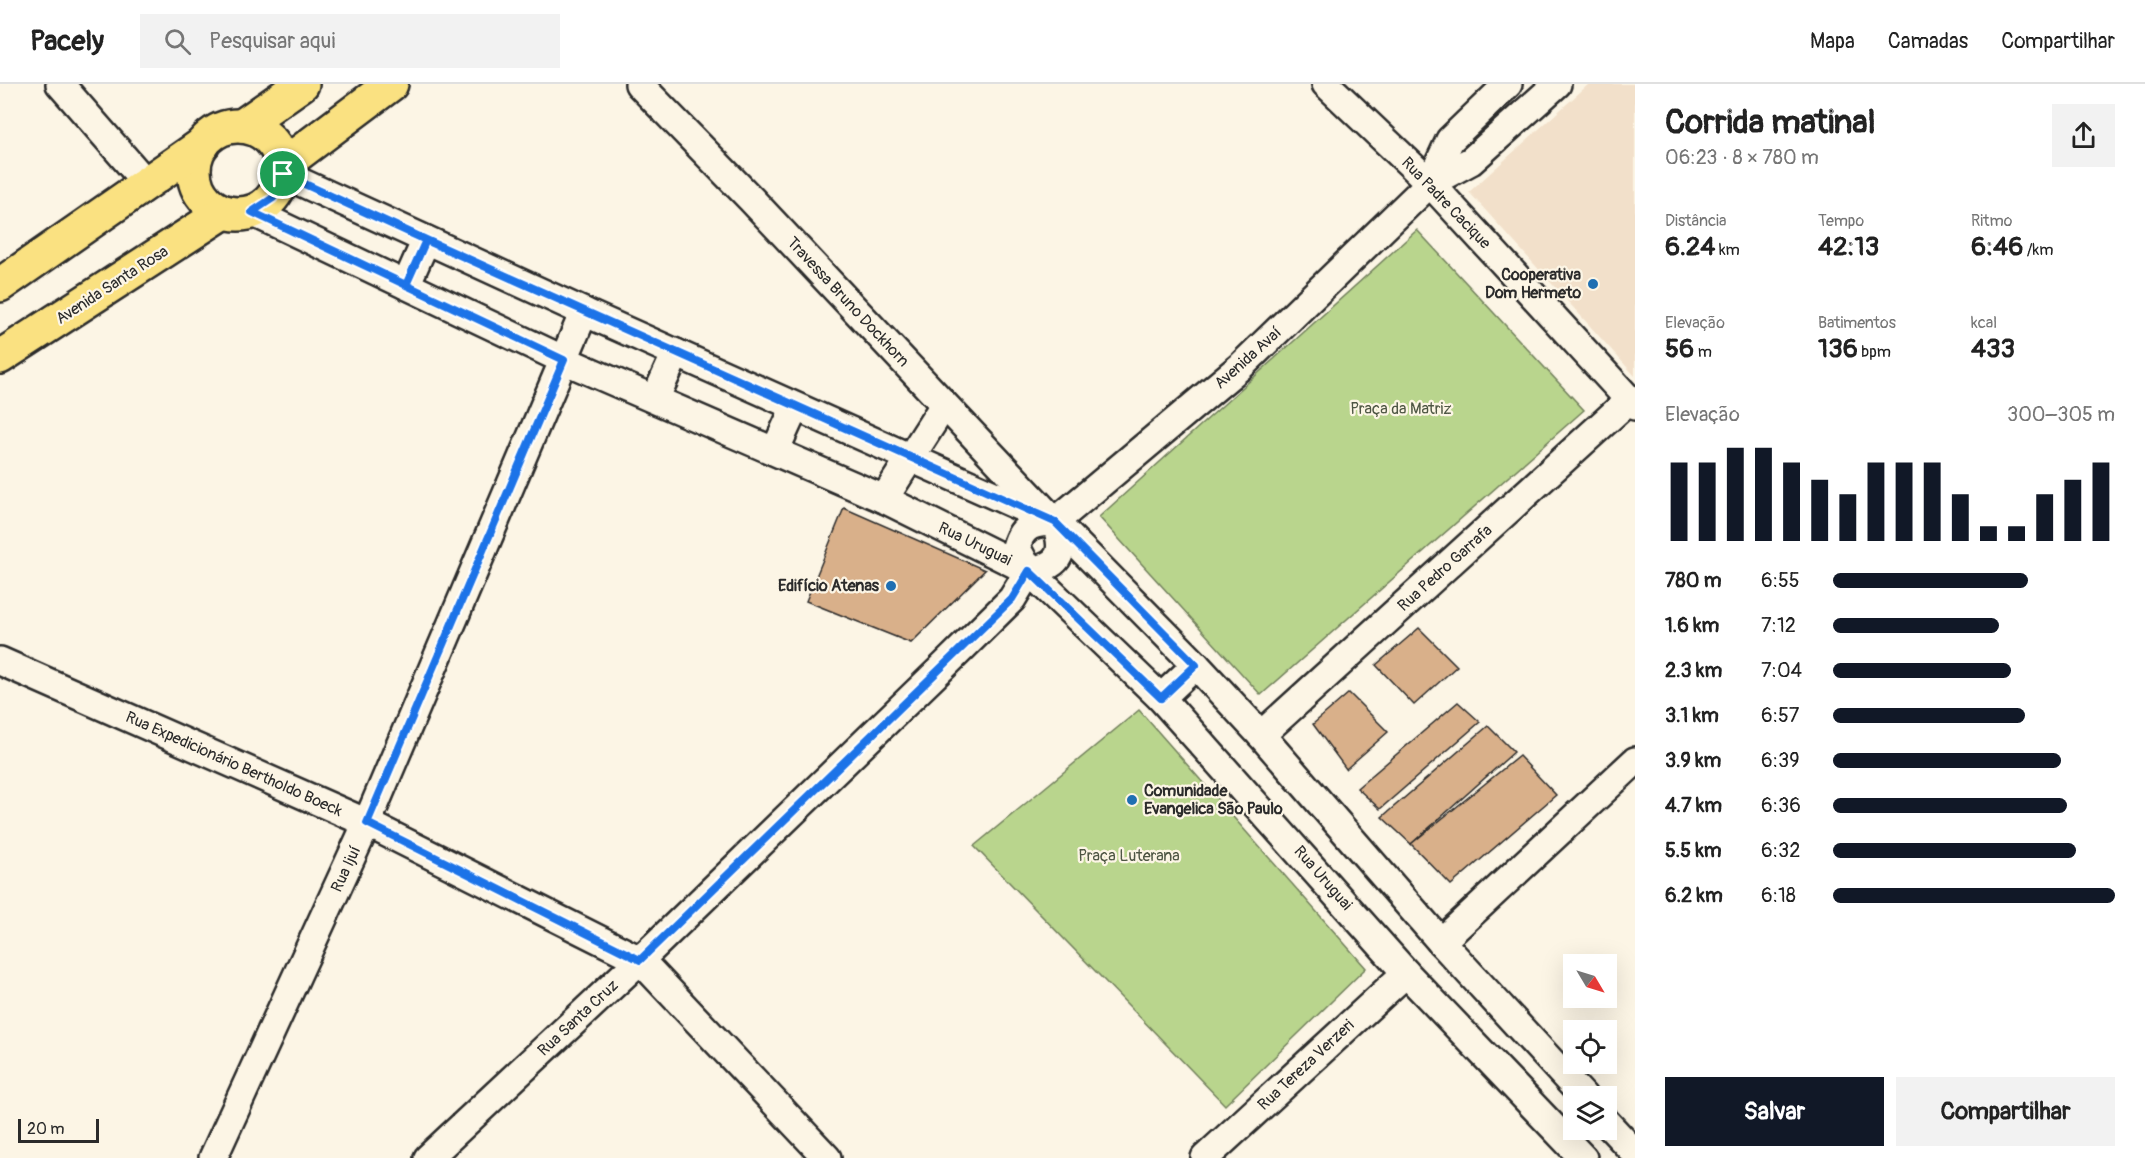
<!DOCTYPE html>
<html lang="pt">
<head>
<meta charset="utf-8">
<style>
  body { margin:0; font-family:Pangolin,sans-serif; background:#f2f2f2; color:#222; height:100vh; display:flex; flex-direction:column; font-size:22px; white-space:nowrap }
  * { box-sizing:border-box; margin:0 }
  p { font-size:20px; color:#767676 }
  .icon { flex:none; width:33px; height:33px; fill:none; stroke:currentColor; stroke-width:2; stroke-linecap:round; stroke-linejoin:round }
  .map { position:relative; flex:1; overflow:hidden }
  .drawer { display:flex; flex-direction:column; background:#fff; width:510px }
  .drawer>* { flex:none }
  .needle { width:39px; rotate:128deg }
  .buttons { position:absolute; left:1563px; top:870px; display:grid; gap:12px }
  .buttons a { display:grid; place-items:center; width:54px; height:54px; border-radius:0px; background:#fff; box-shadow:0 6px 24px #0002; font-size:30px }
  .scale { position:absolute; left:18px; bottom:15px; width:81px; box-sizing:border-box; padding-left:6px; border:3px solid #2b2b2b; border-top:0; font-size:16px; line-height:21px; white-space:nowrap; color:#2b2b2b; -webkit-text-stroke:4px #fcf5e5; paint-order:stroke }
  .pin { position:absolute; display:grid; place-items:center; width:51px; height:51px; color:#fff; margin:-26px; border:3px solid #fff; border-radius:50%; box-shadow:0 2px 6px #0007 }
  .round { display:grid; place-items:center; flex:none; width:63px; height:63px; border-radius:0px; background:#f2f2f2 }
  .summary { display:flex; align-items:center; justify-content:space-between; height:102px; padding:0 30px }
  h1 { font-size:33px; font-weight:800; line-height:45px }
  .figures { display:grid; grid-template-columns:repeat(3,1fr); gap:9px; height:102px; padding:6px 30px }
  .figures div { display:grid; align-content:center }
  .figures b { font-size:26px; font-weight:800 }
  .figures small { font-size:16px; font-weight:400 }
  .figures p { font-size:16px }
  .chart { height:168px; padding:12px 30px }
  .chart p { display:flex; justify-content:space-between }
  .chart svg { width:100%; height:108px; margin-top:6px; stroke:#111827; stroke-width:6 }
  .button { display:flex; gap:12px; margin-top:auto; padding:12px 30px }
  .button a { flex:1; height:69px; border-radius:0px; background:#111827; color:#fff; font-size:24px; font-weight:800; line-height:69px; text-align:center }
  .button a+a { background:#f2f2f2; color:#222 }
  ul { padding:0 30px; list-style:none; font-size:20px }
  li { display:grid; grid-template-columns:96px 72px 1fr; align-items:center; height:45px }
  li i { height:15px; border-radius:8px; background:#111827 }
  header { display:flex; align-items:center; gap:36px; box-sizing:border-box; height:84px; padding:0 30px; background:#fff; border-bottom:2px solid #e0e0e0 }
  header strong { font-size:28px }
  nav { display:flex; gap:33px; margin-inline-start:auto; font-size:21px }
  .search { width:420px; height:54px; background:#f2f2f2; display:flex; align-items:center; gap:15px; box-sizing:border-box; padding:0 21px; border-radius:0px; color:#767676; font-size:22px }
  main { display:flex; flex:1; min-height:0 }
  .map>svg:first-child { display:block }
</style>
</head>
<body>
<header>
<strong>Pacely</strong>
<div class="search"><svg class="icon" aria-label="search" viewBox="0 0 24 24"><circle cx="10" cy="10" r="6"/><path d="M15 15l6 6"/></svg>Pesquisar aqui</div>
<nav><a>Mapa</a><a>Camadas</a><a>Compartilhar</a></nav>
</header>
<main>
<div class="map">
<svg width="1635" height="1074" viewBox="0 0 1635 1074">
  <rect width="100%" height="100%" fill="#fcf5e5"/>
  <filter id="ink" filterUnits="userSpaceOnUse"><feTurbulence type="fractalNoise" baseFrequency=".0167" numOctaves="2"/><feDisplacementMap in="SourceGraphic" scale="12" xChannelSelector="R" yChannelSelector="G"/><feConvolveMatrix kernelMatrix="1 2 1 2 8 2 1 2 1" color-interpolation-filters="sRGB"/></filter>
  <g filter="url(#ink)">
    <polygon fill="#f2e0ca" points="1589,0 1635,0 1635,292 1469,108"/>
    <g fill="#b9d58d" stroke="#72805c" stroke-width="1.5">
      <polygon points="1417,146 1584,326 1261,611 1099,433"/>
      <polygon points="1139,626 1366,884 1225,1021 974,762"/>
    </g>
    <g fill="#d9b08a" stroke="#2b2b2b" stroke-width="1.5">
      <polygon points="844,424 985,486 911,559 806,517"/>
      <polygon points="1419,544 1457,582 1414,621 1376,581"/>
      <polygon points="1349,609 1388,648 1346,685 1313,640"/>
      <polygon points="1458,618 1480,638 1380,725 1357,704"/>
      <polygon points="1488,642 1514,668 1411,760 1382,733"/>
      <polygon points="1519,672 1556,711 1451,801 1411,760"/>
    </g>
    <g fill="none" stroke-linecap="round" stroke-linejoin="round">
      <g stroke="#2b2b2b" stroke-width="32">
        <g id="minor">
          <polyline points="60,0 148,101"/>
          <polyline points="639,0 751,115 1055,438 1196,581 1261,651 1441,858 1583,1012"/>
          <polyline points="1326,0 1430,99 1635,322"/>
          <polyline points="283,90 584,228 1043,433"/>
          <polyline points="1430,99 1450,56 1508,0"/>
          <polyline points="252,128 564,276 884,415 1029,487 1161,614 1406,889 1583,1074"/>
          <polyline points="406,201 426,156"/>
          <polyline points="655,315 676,269"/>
          <polyline points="775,367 795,323"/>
          <polyline points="884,415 944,321"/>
          <polyline points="1055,438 1241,282 1430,99 1471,77 1557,0"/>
          <path d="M1029,487L1016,463C1022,441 1034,438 1055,438"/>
          <polyline points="0,577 367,739 640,876 827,1074"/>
          <polyline points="1161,614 1196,581"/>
          <polyline points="1261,651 1629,316"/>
          <polyline points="1441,858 1635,677"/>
          <polyline points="1606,1038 1635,1069"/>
          <polyline points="213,1074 367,739 584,228"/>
          <path d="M428,1074L640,876L946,580L1012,515L1029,487C1062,482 1066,467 1055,438"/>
          <polyline points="1205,1074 1406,889"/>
        </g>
      </g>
      <g stroke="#2b2b2b" stroke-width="38">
        <g id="major">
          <polyline points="242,42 302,0"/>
          <circle cx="238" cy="86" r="44"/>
          <polyline points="282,82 391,0"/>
          <polyline points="0,201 203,60"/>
          <polyline points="0,273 224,128"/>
        </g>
      </g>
      <use href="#minor" stroke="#fcf5e5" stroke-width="27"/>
      <use href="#major" stroke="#fae181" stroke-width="33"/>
    </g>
  </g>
  <g fill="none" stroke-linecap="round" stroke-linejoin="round" filter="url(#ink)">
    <g stroke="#fff" stroke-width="12">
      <polyline id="route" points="283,90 426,156 406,201 564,276 367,739 640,876 1012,515 1029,487 1161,614 1196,581 1055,438 426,156 406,201 252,128 273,114 283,90"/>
    </g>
    <use href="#route" stroke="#1a73e8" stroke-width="8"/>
  </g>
  <g fill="#1f6fb2" stroke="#fcf5e5" stroke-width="2">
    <circle cx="1593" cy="200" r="6"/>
    <circle cx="891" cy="502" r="6"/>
    <circle cx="1132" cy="716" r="6"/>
  </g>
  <g text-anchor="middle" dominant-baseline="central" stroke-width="4.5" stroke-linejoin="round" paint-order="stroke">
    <g font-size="16" fill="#2b2b2b" stroke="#fcf5e5">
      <text transform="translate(1446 119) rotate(46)">Rua Padre Cacique</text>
      <text transform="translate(112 201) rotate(-33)">Avenida Santa Rosa</text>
      <text transform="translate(848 218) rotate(47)">Travessa Bruno Dockhorn</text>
      <text transform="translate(1248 274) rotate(-42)">Avenida Avaí</text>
      <text transform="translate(975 460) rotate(26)">Rua Uruguai</text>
      <text transform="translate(1445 484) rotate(-42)">Rua Pedro Garrafa</text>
      <text transform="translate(234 680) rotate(24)">Rua Expedicionário Bertholdo Boeck</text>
      <text transform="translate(346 785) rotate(-65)">Rua Ijuí</text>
      <text transform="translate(1323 794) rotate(49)">Rua Uruguai</text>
      <text transform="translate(578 934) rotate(-43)">Rua Santa Cruz</text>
      <text transform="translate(1306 981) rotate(-43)">Rua Tereza Verzeri</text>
    </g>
    <g font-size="16" font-weight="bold" fill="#2b2b2b" stroke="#fcf5e5" text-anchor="end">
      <text x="1581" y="191">Cooperativa<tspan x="1581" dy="18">Dom Hermeto</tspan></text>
      <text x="879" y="502">Edifício Atenas</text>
      <text x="1144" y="707" text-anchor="start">Comunidade<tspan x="1144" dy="18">Evangelica São Paulo</tspan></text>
    </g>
    <g font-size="16" fill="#4e5644" stroke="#fcf5e5">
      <text x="1401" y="325">Praça da Matriz</text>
      <text x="1129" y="772">Praça Luterana</text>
    </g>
  </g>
</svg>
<div class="buttons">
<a><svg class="needle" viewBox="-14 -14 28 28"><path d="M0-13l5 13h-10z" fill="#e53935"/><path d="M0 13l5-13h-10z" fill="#767676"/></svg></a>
<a><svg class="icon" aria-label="locate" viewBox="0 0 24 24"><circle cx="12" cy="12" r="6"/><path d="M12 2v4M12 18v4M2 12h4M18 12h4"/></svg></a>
<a><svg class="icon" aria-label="layers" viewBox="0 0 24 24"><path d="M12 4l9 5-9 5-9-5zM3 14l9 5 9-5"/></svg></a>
</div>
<div class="scale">20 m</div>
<div class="pin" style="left:283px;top:90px;background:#1e9e55"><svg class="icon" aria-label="arrive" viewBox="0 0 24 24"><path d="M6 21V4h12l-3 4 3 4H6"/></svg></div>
</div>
<section class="drawer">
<div class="summary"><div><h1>Corrida matinal</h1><p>06:23 · 8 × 780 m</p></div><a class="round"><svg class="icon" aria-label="share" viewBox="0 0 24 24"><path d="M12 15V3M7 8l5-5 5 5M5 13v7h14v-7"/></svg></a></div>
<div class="figures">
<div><p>Distância</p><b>6.24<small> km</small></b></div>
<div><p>Tempo</p><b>42:13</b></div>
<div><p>Ritmo</p><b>6:46<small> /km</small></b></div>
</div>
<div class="figures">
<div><p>Elevação</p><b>56<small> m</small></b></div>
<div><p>Batimentos</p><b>136<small> bpm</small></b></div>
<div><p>kcal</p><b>433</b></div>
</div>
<div class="chart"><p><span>Elevação</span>300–305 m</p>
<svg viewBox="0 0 160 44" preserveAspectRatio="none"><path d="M5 44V12M15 44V12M25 44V6M35 44V6M45 44V12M55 44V19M65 44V25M75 44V12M85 44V12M95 44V12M105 44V25M115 44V38M125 44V38M135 44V25M145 44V19M155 44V12"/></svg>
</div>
<ul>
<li><b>780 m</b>6:55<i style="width:69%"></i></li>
<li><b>1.6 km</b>7:12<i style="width:59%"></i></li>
<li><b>2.3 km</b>7:04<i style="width:63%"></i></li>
<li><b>3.1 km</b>6:57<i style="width:68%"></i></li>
<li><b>3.9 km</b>6:39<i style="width:81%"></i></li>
<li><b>4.7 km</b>6:36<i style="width:83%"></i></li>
<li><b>5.5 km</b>6:32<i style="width:86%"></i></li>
<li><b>6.2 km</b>6:18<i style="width:100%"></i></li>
</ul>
<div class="button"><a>Salvar</a><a>Compartilhar</a></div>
</section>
</main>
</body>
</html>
